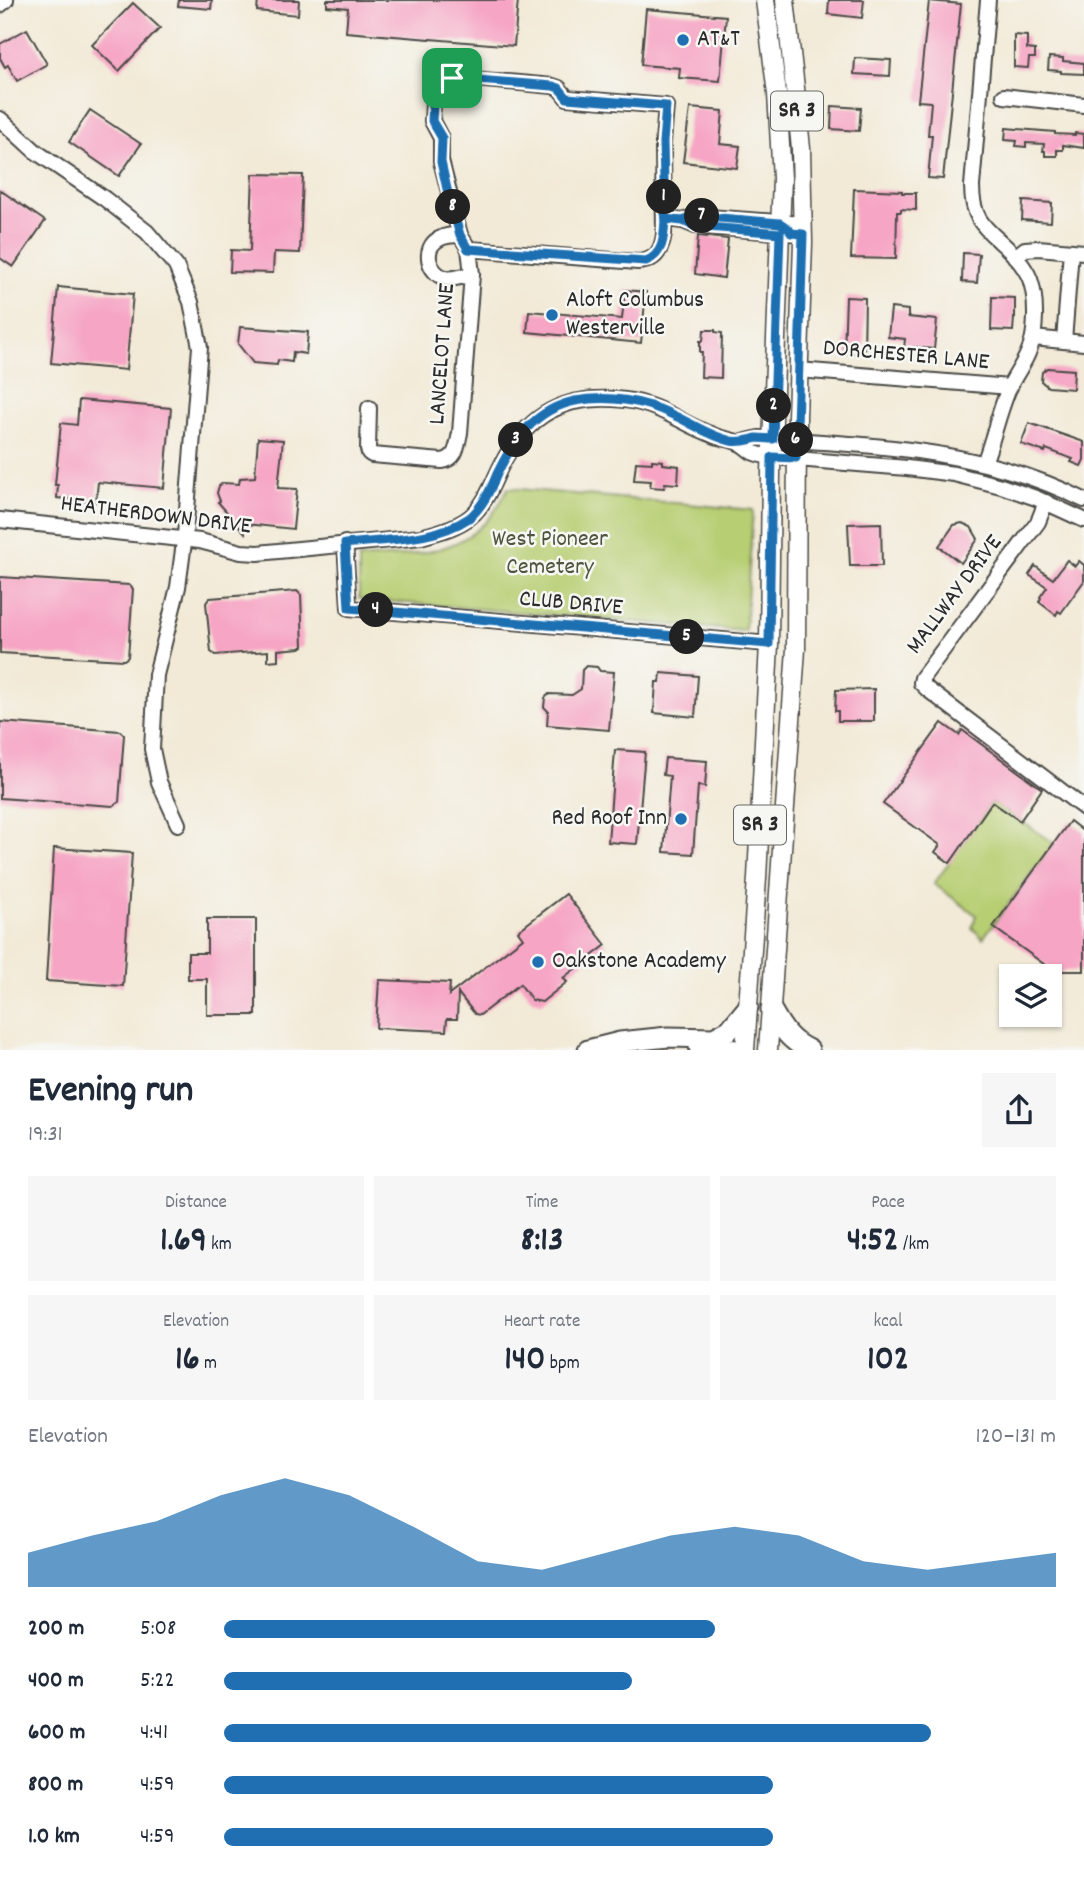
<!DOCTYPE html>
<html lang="en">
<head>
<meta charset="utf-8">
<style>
  body { margin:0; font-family:Dekko,sans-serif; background:#f6f6f7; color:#1f2937; height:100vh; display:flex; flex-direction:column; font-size:26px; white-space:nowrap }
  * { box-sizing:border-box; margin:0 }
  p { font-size:23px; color:#747a83 }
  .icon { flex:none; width:38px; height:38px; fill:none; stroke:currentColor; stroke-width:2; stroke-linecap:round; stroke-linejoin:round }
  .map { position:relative; height:1050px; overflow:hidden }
  .panel { display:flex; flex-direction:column; background:#fff; flex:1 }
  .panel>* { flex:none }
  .controls { position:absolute; left:999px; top:964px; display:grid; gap:14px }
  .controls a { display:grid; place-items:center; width:63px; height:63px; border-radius:0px; background:#fff; box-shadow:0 2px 5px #0004; font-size:35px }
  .pin { position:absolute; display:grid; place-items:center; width:60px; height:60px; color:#fff; margin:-30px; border-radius:14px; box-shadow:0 4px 10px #0006 }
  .km { position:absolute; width:35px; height:35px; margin:-18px; border-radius:50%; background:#222; color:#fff; font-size:19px; line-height:35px; text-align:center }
  .round { display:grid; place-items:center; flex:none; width:74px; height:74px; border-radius:0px; background:#f6f6f7 }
  .headline { display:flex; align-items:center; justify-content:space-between; height:119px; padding:0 28px }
  h1 { font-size:38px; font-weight:700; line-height:52px }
  .metrics { display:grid; grid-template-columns:repeat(3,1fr); gap:10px; height:119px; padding:7px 28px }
  .metrics div { display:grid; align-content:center; border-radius:0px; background:#f6f6f7; text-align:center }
  .metrics b { font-size:35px; font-weight:700 }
  .metrics small { font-size:19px; font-weight:400 }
  .metrics p { font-size:19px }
  .chart { height:196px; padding:14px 28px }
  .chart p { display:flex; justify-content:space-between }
  .chart svg { width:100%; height:126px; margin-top:7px; fill:#1f6fb2; opacity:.7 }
  ul { padding:0 28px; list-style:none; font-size:23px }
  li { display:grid; grid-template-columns:112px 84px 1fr; align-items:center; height:52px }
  li i { height:18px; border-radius:9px; background:#1f6fb2 }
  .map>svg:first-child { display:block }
</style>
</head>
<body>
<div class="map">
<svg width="1084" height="1050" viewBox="0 0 1084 1050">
  <rect width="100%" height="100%" fill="#f6f6f2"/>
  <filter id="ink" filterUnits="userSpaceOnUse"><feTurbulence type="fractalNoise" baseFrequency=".0143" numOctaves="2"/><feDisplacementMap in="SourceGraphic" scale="14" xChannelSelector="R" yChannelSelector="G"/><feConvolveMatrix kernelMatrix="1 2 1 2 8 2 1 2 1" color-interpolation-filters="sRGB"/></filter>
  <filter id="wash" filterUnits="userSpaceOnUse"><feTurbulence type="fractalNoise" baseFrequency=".00686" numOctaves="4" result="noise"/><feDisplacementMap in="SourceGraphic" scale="28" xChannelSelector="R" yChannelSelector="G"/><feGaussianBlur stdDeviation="1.57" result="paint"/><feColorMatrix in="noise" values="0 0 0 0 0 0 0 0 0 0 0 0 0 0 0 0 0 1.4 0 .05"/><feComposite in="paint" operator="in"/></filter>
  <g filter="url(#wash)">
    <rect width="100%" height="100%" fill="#f2ead7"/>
    <g fill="#b7ce72" stroke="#717c4e" stroke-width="2">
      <path d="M508,488L753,510L745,631L359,599V559C422,554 478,555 508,488Z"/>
      <polygon points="992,802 1054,843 983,938 972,928 976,915 934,884"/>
    </g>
    <g id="blocks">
      <g fill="#f6a5c4">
        <polygon points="179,0 212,0 211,9 178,6"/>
        <polygon points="258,0 299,0 298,15 257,11"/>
        <polygon points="327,0 518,0 514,46 346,32 348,8 327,6"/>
        <polygon points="829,0 864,0 862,18 828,14"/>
        <polygon points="929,1 961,4 943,179 928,178 932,135 928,135 931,102 918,101"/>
        <polygon points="133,3 160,28 119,71 92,45"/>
        <polygon points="646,9 726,16 720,81 679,78 680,68 641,65"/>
        <polygon points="27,29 47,64 17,81 8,65 5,67 0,58 0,44"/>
        <polygon points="1014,35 1027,36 1027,49 1035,50 1035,58 1029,58 1028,68 1014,67"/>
        <polygon points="1049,57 1063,58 1063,61 1084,63 1084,74 1061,73 1061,71 1048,70"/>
        <polygon points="855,58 891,60 890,76 854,74"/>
        <polygon points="832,106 861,108 859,131 831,129"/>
        <polygon points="690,108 723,111 720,144 740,146 737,168 683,162"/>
        <polygon points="90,110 141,144 119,176 69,142"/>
        <polygon points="1006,128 1055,132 1055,134 1075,135 1075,133 1084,134 1084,148 1063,145 1063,150 1057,150 1057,156 1045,156 1045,151 1043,151 1044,144 1026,143 1026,147 1016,146 1017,141 1005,140"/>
        <polygon points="253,174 303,175 300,253 274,252 273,273 230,272 231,250 250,251"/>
        <polygon points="854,189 902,191 902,193 916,193 916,210 901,209 901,212 897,212 896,259 851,258"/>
        <polygon points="0,190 45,221 13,267 0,258"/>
        <polygon points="1023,201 1052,203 1051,222 1022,220"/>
        <polygon points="698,236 728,239 724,278 695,274"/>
        <polygon points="963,253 979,254 977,283 962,282"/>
        <polygon points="58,287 133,294 126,370 51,363"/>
        <polygon points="625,290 646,292 641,343 527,332 529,311 622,319"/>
        <polygon points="846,297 865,298 864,354 844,353"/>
        <polygon points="992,297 1015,298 1015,318 1014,318 1013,331 991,330"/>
        <polygon points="891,308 908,310 908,317 937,320 934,349 913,347 912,350 904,349 905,339 888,337"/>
        <polygon points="240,327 308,332 306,354 293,352 292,362 278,360 277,365 253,363 238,344"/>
        <polygon points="704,330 715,330 715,332 722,333 721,378 701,377 702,352 700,352 700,341 703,341"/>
        <polygon points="1047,368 1074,370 1073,389 1048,387 1041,381 1042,372"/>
        <polygon points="79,400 171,408 164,488 98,482 96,502 57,498 58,485 55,485 61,423 77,425"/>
        <polygon points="1029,423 1084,442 1084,460 1081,466 1071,462 1073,459 1046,449 1045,452 1021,444"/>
        <polygon points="258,438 283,440 278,488 297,489 293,529 246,524 245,533 218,502 220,501 217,493 219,486 223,483 239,484 240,478 255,477"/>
        <polygon points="652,460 663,461 663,464 679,466 678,484 665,483 664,488 650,487 651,481 634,480 636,462 652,463"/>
        <polygon points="881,523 882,566 850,566 848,524"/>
        <polygon points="962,523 971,527 978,539 961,563 939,546 954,525"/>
        <polygon points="1067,560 1075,566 1079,561 1084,565 1084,581 1061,613 1058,611 1056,615 1039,602 1041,598 1040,597 1047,587 1029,575 1035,566 1053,579"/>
        <polygon points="0,577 129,585 133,589 128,657 124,660 0,653"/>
        <polygon points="297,591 301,595 303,646 300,648 278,650 278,660 268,661 268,651 215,655 211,652 206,603 208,600 210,598"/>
        <polygon points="586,666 597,667 600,671 614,672 609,730 547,725 548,711 544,707 545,698 549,694 572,695 581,689 582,670"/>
        <polygon points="661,673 698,676 695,717 654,713 656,682 660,682"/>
        <polygon points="874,689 874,721 838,721 838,711 835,711 836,690"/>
        <polygon points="0,722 120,731 124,735 119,802 113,806 0,798"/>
        <polygon points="942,723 959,735 962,730 1042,789 1020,821 992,802 950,863 935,852 940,845 883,804"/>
        <polygon points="615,750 645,752 637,844 608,842"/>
        <polygon points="665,758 707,761 705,787 698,786 693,854 664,852 670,776 663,775"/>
        <polygon points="1070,821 1084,832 1084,971 1062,971 1059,975 993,927"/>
        <polygon points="54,848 132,853 123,986 46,981"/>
        <polygon points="566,894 606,945 563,978 567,982 542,1002 532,1000 520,984 480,1015 475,1014 458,993 457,1019 447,1019 446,1031 376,1028 379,980 450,983 449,995 523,938 518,931"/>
        <polygon points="207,919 256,919 256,1015 207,1015 207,979 188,979 188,953 207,953"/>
      </g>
    </g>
  </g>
  <g filter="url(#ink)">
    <use href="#blocks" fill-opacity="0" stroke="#494845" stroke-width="2"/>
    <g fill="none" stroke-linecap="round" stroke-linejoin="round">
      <g stroke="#494845" stroke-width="18">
        <g id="minor">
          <polyline points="0,5 6,0"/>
          <polyline points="1004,96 1084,105"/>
          <polyline points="0,119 35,151 105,199 147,232 176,266 191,302 200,347 185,535 178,587 156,675 152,749 159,782 178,824"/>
          <polyline points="665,219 683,221 695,226 803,234"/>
          <polyline points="683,221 695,216 803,224"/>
          <path d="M460,235C453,235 446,235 439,239C422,248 428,273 445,278C454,280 463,276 472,274"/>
          <polyline points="1015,257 1025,249 1038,248 1084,252"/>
          <polyline points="1033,338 1084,343"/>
          <polyline points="1064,341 1071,251"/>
          <polyline points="798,370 1010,387"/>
          <path d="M369,408L368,449L369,453L372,455L442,461C457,459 457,445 460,433L472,274L469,249L460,235L441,161V138L432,121L434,87L440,80L445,77H451L553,86L559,88L567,98L666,106L663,142L664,234C662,250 656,261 638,262L469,249"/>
          <path d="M739,443L759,438C871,445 981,448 1084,500"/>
          <path d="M984,463C994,438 999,410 1010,386C1015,375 1023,365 1028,353C1037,334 1037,299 1030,279C1027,271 1020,262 1015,256C991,230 972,227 972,186L988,0"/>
          <polyline points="1046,502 1038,522 922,678 921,683 927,689 1084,808"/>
          <path d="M0,520L200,541L241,552L258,553L421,537C437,532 456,528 470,517C485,505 492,485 500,468C526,414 565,393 625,400C660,404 682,424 713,435C721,439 731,439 739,443C744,445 747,449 752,452C758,455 766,456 772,457L907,468L954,474L1001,486L1036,498L1084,520"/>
          <polyline points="345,543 349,608 769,644"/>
        </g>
      </g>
      <g stroke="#494845" stroke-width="21">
        <g id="major">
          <polyline points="745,1050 757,878 769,644 771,472 782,178 777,94 765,0"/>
          <polyline points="768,1050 796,649 797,416 803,243 801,149 795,88 785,0"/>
        </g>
      </g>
      <g stroke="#494845" stroke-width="23">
        <g id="highway">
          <path d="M771,1009C782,1028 788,1040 809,1050"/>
          <polyline points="699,1047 737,1050"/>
          <polyline points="588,1050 620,1042 668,1037 714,1038 729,1030 748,1007"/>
        </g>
      </g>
      <use href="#minor" stroke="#fff" stroke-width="14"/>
      <use href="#major" stroke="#fff" stroke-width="18"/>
      <use href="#highway" stroke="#fff" stroke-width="19"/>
    </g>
  </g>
  <g fill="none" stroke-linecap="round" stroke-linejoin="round" filter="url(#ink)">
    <g stroke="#fff" stroke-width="14">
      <path id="route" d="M452,78L553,86L559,88L567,98L666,106L663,142L665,219L683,221L695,226L780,233L773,439C768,439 762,438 757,438C748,440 741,443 731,441C710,436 693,424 673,415C643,400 608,395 575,401C536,409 513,440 497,474C491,489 482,508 469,518C433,542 386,539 345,544L349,608L769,644L772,457L796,458L803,234L791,233L789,229L780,223L695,216L683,221L665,219C664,236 664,254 646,261L468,249L460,235L447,189L441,162L442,138L432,121L434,87L440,80L445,77L452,78"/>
    </g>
    <use href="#route" stroke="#1f6fb2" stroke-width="9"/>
  </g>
  <g fill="#1f6fb2" stroke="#f6f6f2" stroke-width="2.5">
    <circle cx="683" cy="40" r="7"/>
    <circle cx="552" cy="315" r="7"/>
    <circle cx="681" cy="819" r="7"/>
    <circle cx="538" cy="962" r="7"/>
  </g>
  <g text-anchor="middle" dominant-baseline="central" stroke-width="5" stroke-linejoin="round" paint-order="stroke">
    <g fill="#f6f6f2" stroke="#686867" stroke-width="2">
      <rect x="771" y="91.5" width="52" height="39" rx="5"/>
      <rect x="734" y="805.5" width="52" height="39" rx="5"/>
    </g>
    <g font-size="23" font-weight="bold" fill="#2b2b2b">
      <text x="797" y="111">SR 3</text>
      <text x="760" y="825">SR 3</text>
    </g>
    <g font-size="24" fill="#2b2b2b" stroke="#f6f6f2" text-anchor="start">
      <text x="697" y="40">AT&amp;T</text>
      <text x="566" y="301">Aloft Columbus<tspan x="566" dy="28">Westerville</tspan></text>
      <text x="667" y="819" text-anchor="end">Red Roof Inn</text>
      <text x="552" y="962">Oakstone Academy</text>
    </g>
    <g font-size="24" fill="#2b2b2b" stroke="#f6f6f2">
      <text transform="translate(443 354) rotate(-86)">LANCELOT LANE</text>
      <text transform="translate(906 356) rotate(5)">DORCHESTER LANE</text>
      <text transform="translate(156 516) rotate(7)">HEATHERDOWN DRIVE</text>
      <text transform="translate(955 595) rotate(-53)">MALLWAY DRIVE</text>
      <text transform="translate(571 604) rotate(5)">CLUB DRIVE</text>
    </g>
    <g font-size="24" fill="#4e543d" stroke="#f6f6f2">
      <text x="550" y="540">West Pioneer<tspan x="550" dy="28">Cemetery</tspan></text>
    </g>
  </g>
</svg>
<div class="controls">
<a><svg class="icon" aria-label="layers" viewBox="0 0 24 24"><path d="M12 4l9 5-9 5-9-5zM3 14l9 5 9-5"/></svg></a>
</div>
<div class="pin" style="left:452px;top:78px;background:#1e9e55"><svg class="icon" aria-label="arrive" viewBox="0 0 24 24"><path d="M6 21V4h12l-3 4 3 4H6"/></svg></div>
<b class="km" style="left:664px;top:197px">1</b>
<b class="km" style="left:774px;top:406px">2</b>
<b class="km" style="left:516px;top:440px">3</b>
<b class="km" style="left:376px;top:610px">4</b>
<b class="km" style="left:687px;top:637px">5</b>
<b class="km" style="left:796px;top:440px">6</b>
<b class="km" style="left:702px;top:216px">7</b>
<b class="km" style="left:453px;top:207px">8</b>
</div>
<section class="panel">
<div class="headline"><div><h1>Evening run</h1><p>19:31</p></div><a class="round"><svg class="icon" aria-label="share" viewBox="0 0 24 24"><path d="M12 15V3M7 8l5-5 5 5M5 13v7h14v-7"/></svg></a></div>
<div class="metrics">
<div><p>Distance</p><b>1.69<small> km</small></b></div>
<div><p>Time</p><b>8:13</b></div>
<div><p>Pace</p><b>4:52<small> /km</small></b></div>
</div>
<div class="metrics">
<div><p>Elevation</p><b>16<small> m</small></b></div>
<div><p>Heart rate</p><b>140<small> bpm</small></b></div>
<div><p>kcal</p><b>102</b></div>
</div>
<div class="chart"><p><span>Elevation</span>120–131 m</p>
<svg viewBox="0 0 160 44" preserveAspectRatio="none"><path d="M0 44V32L10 26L20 21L30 12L40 6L50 12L60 23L70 35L80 38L90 32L100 26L110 23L120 26L130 35L140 38L150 35L160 32V44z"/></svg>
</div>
<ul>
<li><b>200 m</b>5:08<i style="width:59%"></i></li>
<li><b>400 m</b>5:22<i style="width:49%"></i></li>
<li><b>600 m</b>4:41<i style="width:85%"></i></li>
<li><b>800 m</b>4:59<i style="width:66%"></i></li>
<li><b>1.0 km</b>4:59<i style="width:66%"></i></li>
</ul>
</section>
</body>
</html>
